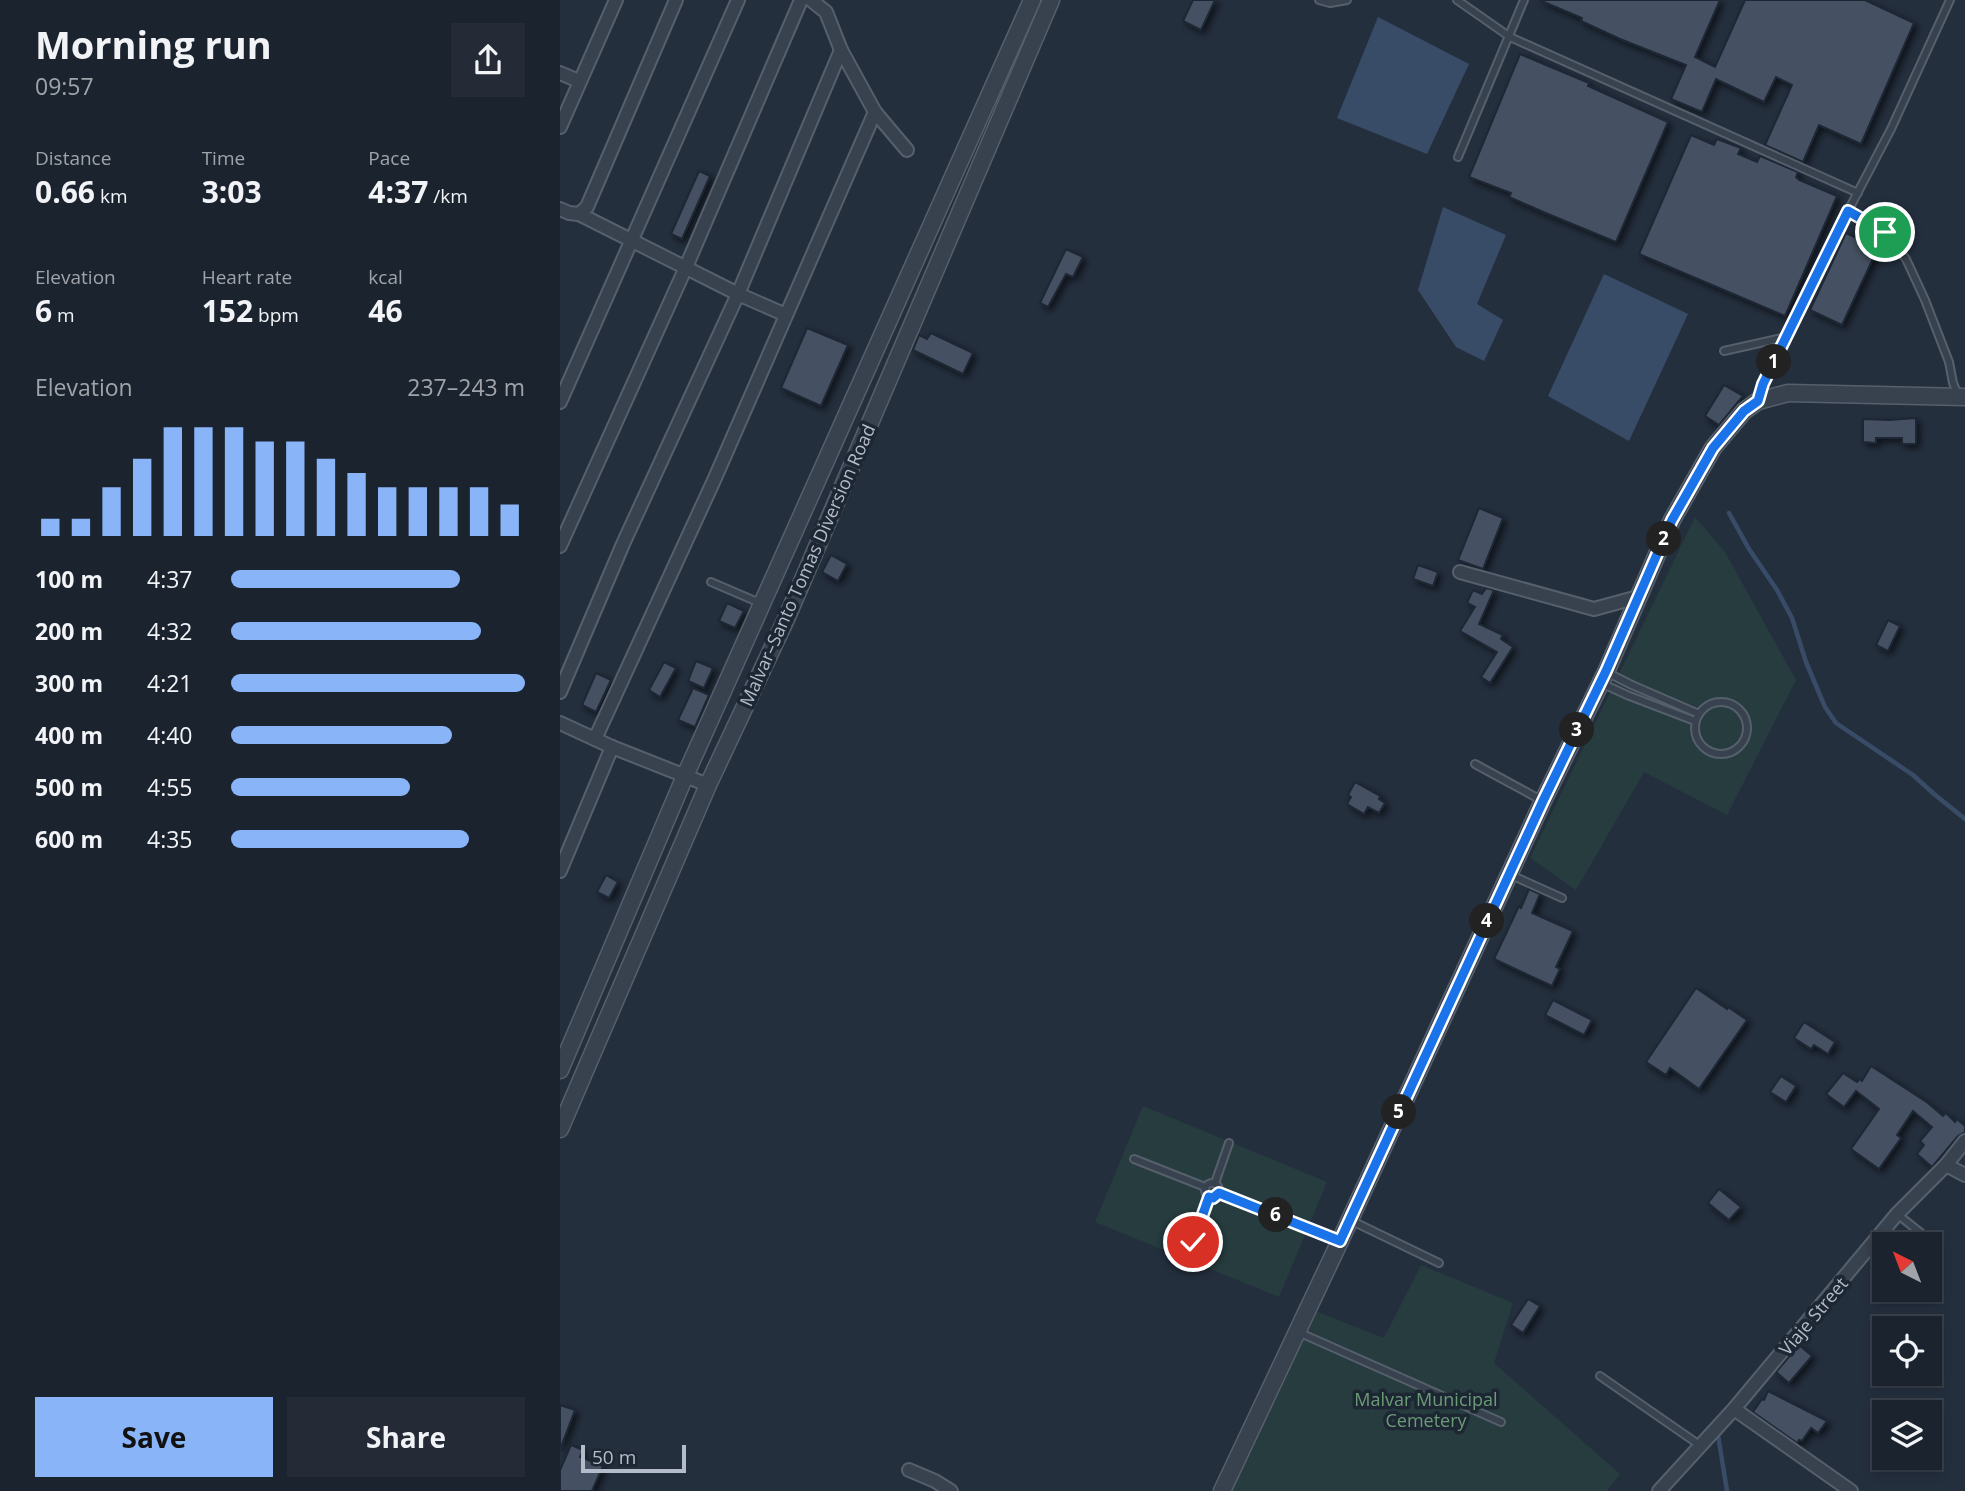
<!DOCTYPE html>
<html lang="en">
<head>
<meta charset="utf-8">
<style>
  body { margin:0; font-family:"Open Sans",sans-serif; background:#242b36; color:#f1f3f6; height:100vh; display:flex; flex-direction:column; font-size:26px; white-space:nowrap }
  * { box-sizing:border-box; margin:0 }
  p { font-size:23px; color:#a0a4aa }
  .icon { flex:none; width:38px; height:38px; fill:none; stroke:currentColor; stroke-width:2; stroke-linecap:round; stroke-linejoin:round }
  .map { position:relative; flex:1; overflow:hidden }
  .drawer { display:flex; flex-direction:column; background:#1b232e; width:560px }
  .drawer>* { flex:none }
  .needle { width:46px; rotate:318deg }
  .tools { position:absolute; left:1312px; top:1232px; display:grid; gap:14px }
  .tools a { display:grid; place-items:center; width:70px; height:70px; border-radius:0px; background:#1b232e; box-shadow:0 4px 10px #0003,0 0 0 2px #39404a; font-size:35px }
  .scale { position:absolute; left:21px; bottom:18px; width:105px; box-sizing:border-box; padding-left:7px; border:4px solid #b4bcc9; border-top:0; font-size:19px; line-height:24px; white-space:nowrap; color:#b4bcc9; -webkit-text-stroke:5px #1d2633; paint-order:stroke }
  .pin { position:absolute; display:grid; place-items:center; width:60px; height:60px; color:#fff; margin:-30px; border:4px solid #fff; border-radius:50%; box-shadow:0 2px 7px #0007 }
  .km { position:absolute; width:35px; height:35px; margin:-18px; border-radius:50%; background:#222; color:#fff; font-size:19px; line-height:35px; text-align:center }
  .round { display:grid; place-items:center; flex:none; width:74px; height:74px; border-radius:0px; background:#242b36 }
  .head { display:flex; align-items:center; justify-content:space-between; height:119px; padding:0 35px }
  h1 { font-size:38px; font-weight:700; line-height:52px }
  .metrics { display:grid; grid-template-columns:repeat(3,1fr); gap:10px; height:119px; padding:7px 35px }
  .metrics div { display:grid; align-content:center }
  .metrics b { font-size:30px; font-weight:700 }
  .metrics small { font-size:19px; font-weight:400 }
  .metrics p { font-size:19px }
  .chart { height:196px; padding:14px 35px }
  .chart p { display:flex; justify-content:space-between }
  .chart svg { width:100%; height:126px; margin-top:7px; stroke:#8ab4f8; stroke-width:6 }
  .cta { display:flex; gap:14px; margin-top:auto; padding:14px 35px }
  .cta a { flex:1; height:80px; border-radius:0px; background:#8ab4f8; color:#111; font-size:28px; font-weight:700; line-height:80px; text-align:center }
  .cta a+a { background:#242b36; color:#f1f3f6 }
  ul { padding:0 35px; list-style:none; font-size:23px }
  li { display:grid; grid-template-columns:112px 84px 1fr; align-items:center; height:52px }
  li i { height:18px; border-radius:9px; background:#8ab4f8 }
  main { display:flex; flex:1; min-height:0 }
  .map>svg:first-child { display:block }
</style>
</head>
<body>
<main>
<section class="drawer">
<div class="head"><div><h1>Morning run</h1><p>09:57</p></div><a class="round"><svg class="icon" aria-label="share" viewBox="0 0 24 24"><path d="M12 15V3M7 8l5-5 5 5M5 13v7h14v-7"/></svg></a></div>
<div class="metrics">
<div><p>Distance</p><b>0.66<small> km</small></b></div>
<div><p>Time</p><b>3:03</b></div>
<div><p>Pace</p><b>4:37<small> /km</small></b></div>
</div>
<div class="metrics">
<div><p>Elevation</p><b>6<small> m</small></b></div>
<div><p>Heart rate</p><b>152<small> bpm</small></b></div>
<div><p>kcal</p><b>46</b></div>
</div>
<div class="chart"><p><span>Elevation</span>237–243 m</p>
<svg viewBox="0 0 160 44" preserveAspectRatio="none"><path d="M5 44V38M15 44V38M25 44V27M35 44V17M45 44V6M55 44V6M65 44V6M75 44V11M85 44V11M95 44V17M105 44V22M115 44V27M125 44V27M135 44V27M145 44V27M155 44V33"/></svg>
</div>
<ul>
<li><b>100 m</b>4:37<i style="width:78%"></i></li>
<li><b>200 m</b>4:32<i style="width:85%"></i></li>
<li><b>300 m</b>4:21<i style="width:100%"></i></li>
<li><b>400 m</b>4:40<i style="width:75%"></i></li>
<li><b>500 m</b>4:55<i style="width:61%"></i></li>
<li><b>600 m</b>4:35<i style="width:81%"></i></li>
</ul>
<div class="cta"><a>Save</a><a>Share</a></div>
</section>
<div class="map">
<svg width="1405" height="1491" viewBox="0 0 1405 1491">
  <defs>
    <filter id="shadow"><feDropShadow dx="3.5" dy="3.5" stdDeviation="3.5" flood-color="#0009"/></filter>
  </defs>
  <rect width="100%" height="100%" fill="#242f3e"/>
  <g fill="#263c3f">
    <polygon points="1135,517 1165,552 1236,680 1167,815 1084,772 1016,890 970,858"/>
    <polygon points="583,1106 767,1182 719,1297 535,1222"/>
    <polygon points="861,1265 953,1303 934,1363 1060,1474 1047,1491 671,1491 755,1311 824,1338"/>
  </g>
  <g fill="#394c67">
    <polygon points="818,17 909,64 867,154 777,118"/>
    <polygon points="883,207 946,235 917,304 943,320 924,361 896,347 858,290"/>
    <polygon points="1044,274 1128,314 1069,441 988,396"/>
  </g>
  <g fill="none" stroke-linecap="round" stroke-linejoin="round">
    <g stroke="#394c67" stroke-width="4.5">
      <polyline points="1169,513 1189,549 1217,590 1232,618 1246,662 1265,707 1276,723 1353,775 1374,794 1405,819"/>
      <polyline points="1158,1435 1167,1491"/>
    </g>
  </g>
  <g fill="#455162" stroke="#1f2835" stroke-width="2" filter="url(#shadow)">
    <polygon points="633,0 655,0 641,30 623,21"/>
    <polygon points="979,0 1160,0 1135,57 1155,67 1185,0 1305,0 1354,23 1301,144 1259,125 1243,162 1205,145 1232,85 1216,77 1204,102 1156,79 1142,112 1111,99 1126,65 1060,39 1021,21 1022,18"/>
    <polygon points="960,54 1029,83 1028,86 1108,122 1056,242 988,214 949,197 951,193 909,177"/>
    <polygon points="1131,135 1154,145 1157,139 1181,148 1178,154 1197,162 1200,156 1238,172 1236,177 1239,180 1277,196 1225,316 1079,254"/>
    <polygon points="139,171 150,176 122,239 111,234"/>
    <polygon points="1286,233 1318,248 1282,325 1250,310"/>
    <polygon points="506,249 523,257 513,277 506,274 488,307 480,303"/>
    <polygon points="247,328 288,345 261,406 221,388"/>
    <polygon points="371,333 413,353 403,374 353,350 359,335 367,339"/>
    <polygon points="1164,385 1183,396 1159,425 1145,416"/>
    <polygon points="1356,418 1356,444 1342,444 1342,438 1316,438 1316,443 1303,442 1303,419 1329,420"/>
    <polygon points="919,508 943,518 923,569 898,560"/>
    <polygon points="271,555 287,564 278,581 262,572"/>
    <polygon points="858,565 878,572 873,586 853,579"/>
    <polygon points="926,588 934,590 919,624 943,635 941,639 953,647 930,683 921,677 937,652 900,631 915,607 907,603 913,590 922,594"/>
    <polygon points="167,603 184,611 175,628 159,621"/>
    <polygon points="1328,620 1340,626 1328,651 1316,645"/>
    <polygon points="136,661 153,668 144,688 128,681"/>
    <polygon points="104,662 116,668 100,697 89,690"/>
    <polygon points="36,673 51,680 36,712 22,705"/>
    <polygon points="133,688 149,695 135,727 118,720"/>
    <polygon points="795,782 820,796 819,799 825,803 819,813 808,807 804,814 787,804 791,797 788,795"/>
    <polygon points="46,875 58,882 49,898 37,892"/>
    <polygon points="969,889 980,894 972,913 1013,931 996,967 1000,969 992,986 934,959 959,906 961,908"/>
    <polygon points="1136,988 1167,1009 1168,1007 1187,1020 1139,1089 1110,1068 1106,1075 1086,1062"/>
    <polygon points="993,1000 1032,1020 1024,1035 985,1015"/>
    <polygon points="1244,1022 1275,1042 1268,1054 1254,1045 1251,1049 1234,1038"/>
    <polygon points="1311,1066 1368,1103 1383,1116 1386,1113 1395,1122 1397,1119 1405,1126 1405,1132 1398,1136 1372,1167 1357,1154 1364,1145 1360,1141 1372,1127 1353,1111 1337,1135 1341,1138 1319,1169 1291,1149 1319,1109 1296,1091 1284,1107 1266,1094 1283,1073 1297,1082 1300,1079 1302,1081"/>
    <polygon points="1221,1076 1236,1086 1226,1102 1210,1092"/>
    <polygon points="1159,1189 1181,1207 1169,1220 1148,1203"/>
    <polygon points="968,1299 980,1306 963,1333 951,1325"/>
    <polygon points="1239,1345 1252,1356 1229,1383 1216,1372"/>
    <polygon points="1208,1391 1267,1421 1258,1433 1251,1428 1242,1441 1239,1440 1237,1443 1193,1412 1202,1399 1204,1400"/>
    <polygon points="0,1405 15,1410 1,1447 0,1447"/>
    <polygon points="11,1445 23,1450 20,1457 43,1466 32,1491 0,1491 0,1470"/>
  </g>
  <g fill="none" stroke-linecap="round" stroke-linejoin="round">
    <g stroke="#565f6c" stroke-width="10">
      <g id="service">
        <polyline points="759,0 770,3 787,0"/>
        <polyline points="897,0 950,37 1298,193"/>
        <polyline points="1390,0 1331,129 1288,211 1325,232 1346,259 1365,300 1389,362 1393,383 1398,395"/>
        <polyline points="898,157 964,0"/>
        <polyline points="1164,351 1226,337"/>
        <polyline points="1199,399 1204,384 1288,211"/>
        <polyline points="151,582 200,603"/>
        <polyline points="1048,673 1072,685 1139,714"/>
        <polyline points="1043,684 1067,695 1135,721"/>
        <circle cx="1161" cy="728" r="26"/>
        <polyline points="915,764 981,800"/>
        <polyline points="951,875 1002,898"/>
        <polyline points="574,1159 645,1187"/>
        <circle cx="652" cy="1190" r="7"/>
        <polyline points="655,1183 669,1143"/>
        <polyline points="659,1193 778,1240"/>
        <polyline points="1337,1214 1376,1245"/>
        <polyline points="790,1220 879,1263"/>
        <polyline points="633,1242 649,1197"/>
        <polyline points="738,1332 941,1422"/>
        <polyline points="1040,1376 1141,1446"/>
      </g>
    </g>
    <g stroke="#565f6c" stroke-width="16">
      <g id="minor">
        <polyline points="251,0 266,12 281,50 315,112 347,150"/>
        <polyline points="0,73 19,81"/>
        <polyline points="0,127 56,0"/>
        <polyline points="0,209 9,213 19,214 27,207 116,0"/>
        <polyline points="19,214 178,294 226,315"/>
        <polyline points="0,402 178,0"/>
        <polyline points="0,546 126,267 241,0"/>
        <polyline points="900,572 1034,609 1078,597"/>
        <polyline points="0,692 63,544 178,294 281,50"/>
        <polyline points="0,723 52,747 148,785"/>
        <polyline points="35,739 155,478 315,112"/>
        <polyline points="0,871 52,747"/>
        <polyline points="1386,1165 1405,1175"/>
        <polyline points="1174,1409 1291,1491"/>
        <polyline points="349,1470 375,1481 391,1491"/>
        <polyline points="1099,1491 1174,1409 1337,1214 1386,1165 1405,1141"/>
      </g>
    </g>
    <g stroke="#565f6c" stroke-width="19">
      <g id="tertiary">
        <polyline points="0,1070 125,776 472,0"/>
        <polyline points="0,1129 148,785 227,617 491,0"/>
        <polyline points="662,1491 780,1241 983,801 1046,672 1112,520 1153,448 1184,411 1198,401 1228,393 1405,397"/>
      </g>
    </g>
    <use href="#service" stroke="#38414e" stroke-width="6"/>
    <use href="#minor" stroke="#38414e" stroke-width="12"/>
    <use href="#tertiary" stroke="#38414e" stroke-width="16"/>
  </g>
  <g fill="none" stroke-linecap="round" stroke-linejoin="round">
    <g stroke="#fff" stroke-width="14">
      <polyline id="route" points="633,1242 649,1197 653,1198 659,1193 780,1241 983,801 1046,671 1112,520 1153,448 1184,411 1198,401 1203,384 1288,211 1325,232"/>
    </g>
    <use href="#route" stroke="#1a73e8" stroke-width="9"/>
  </g>
  <g text-anchor="middle" dominant-baseline="central" stroke-width="7" stroke-linejoin="round" paint-order="stroke">
    <g font-size="18" fill="#b4bcc9" stroke="#1d2633">
      <text transform="translate(247 565) rotate(-66)">Malvar–Santo Tomas Diversion Road</text>
      <text transform="translate(1253 1316) rotate(-50)">Viaje Street</text>
    </g>
    <g font-size="18" fill="#6b9a76" stroke="#1d2633">
      <text x="866" y="1399">Malvar Municipal<tspan x="866" dy="21">Cemetery</tspan></text>
    </g>
  </g>
</svg>
<div class="tools">
<a><svg class="needle" viewBox="-14 -14 28 28"><path d="M0-13l5 13h-10z" fill="#e53935"/><path d="M0 13l5-13h-10z" fill="#a0a4aa"/></svg></a>
<a><svg class="icon" aria-label="locate" viewBox="0 0 24 24"><circle cx="12" cy="12" r="6"/><path d="M12 2v4M12 18v4M2 12h4M18 12h4"/></svg></a>
<a><svg class="icon" aria-label="layers" viewBox="0 0 24 24"><path d="M12 4l9 5-9 5-9-5zM3 14l9 5 9-5"/></svg></a>
</div>
<div class="scale">50 m</div>
<div class="pin" style="left:1325px;top:232px;background:#1e9e55"><svg class="icon" aria-label="arrive" viewBox="0 0 24 24"><path d="M6 21V4h12l-3 4 3 4H6"/></svg></div>
<div class="pin" style="left:633px;top:1242px;background:#d93025"><svg class="icon" aria-label="check" viewBox="0 0 24 24"><path d="M5 12l5 5 9-10"/></svg></div>
<b class="km" style="left:1214px;top:362px">1</b>
<b class="km" style="left:1104px;top:539px">2</b>
<b class="km" style="left:1017px;top:730px">3</b>
<b class="km" style="left:927px;top:921px">4</b>
<b class="km" style="left:839px;top:1112px">5</b>
<b class="km" style="left:716px;top:1215px">6</b>
</div>
</main>
</body>
</html>
